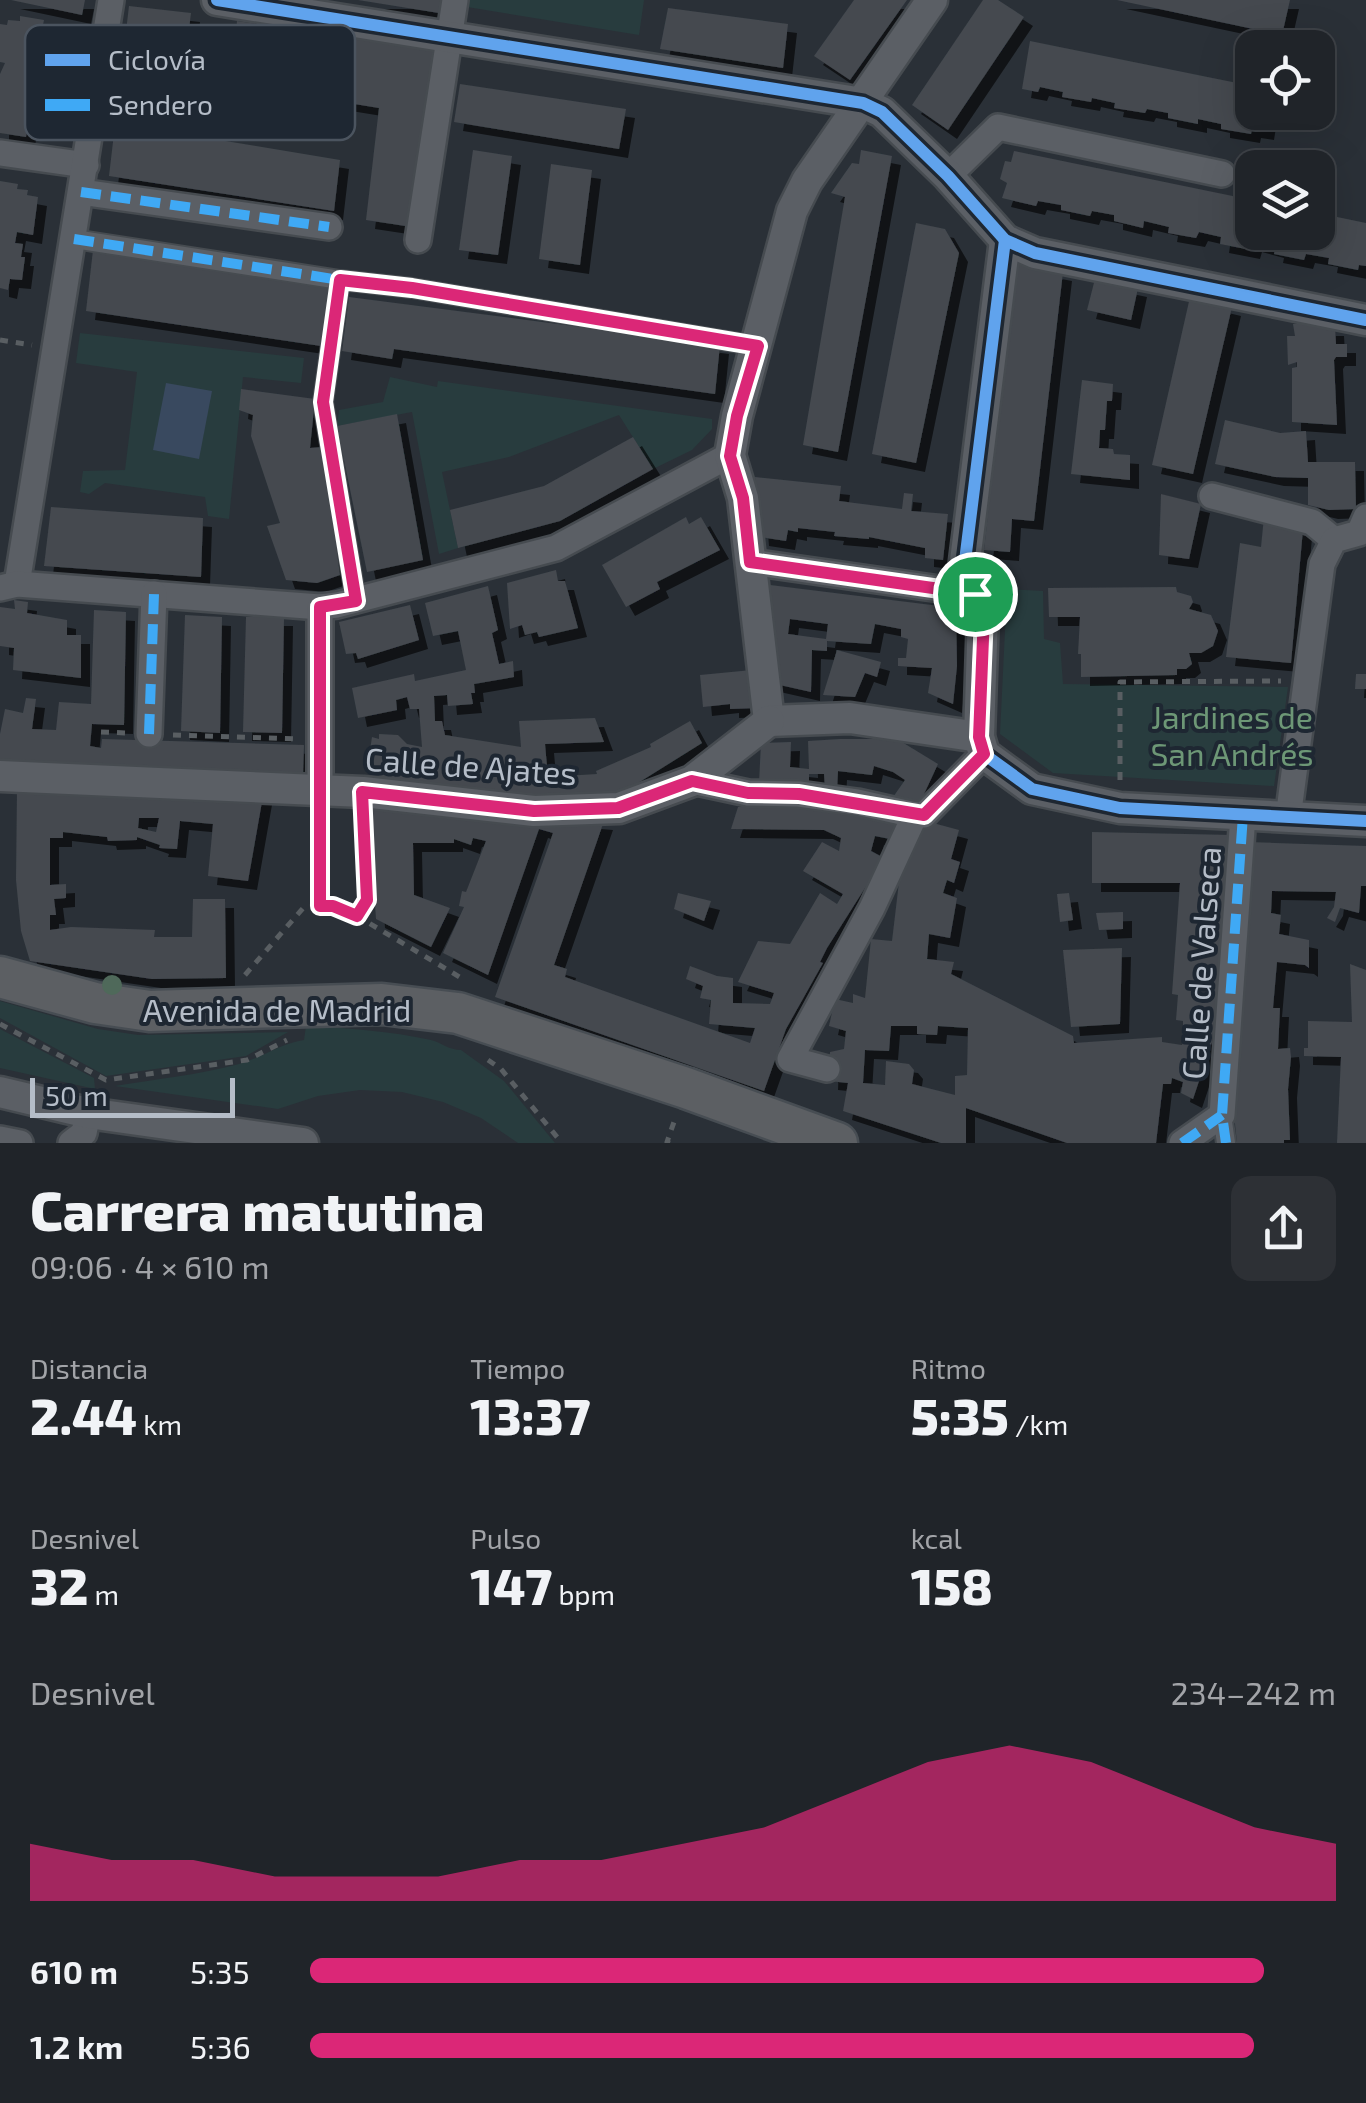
<!DOCTYPE html>
<html lang="es">
<head>
<meta charset="utf-8">
<style>
  body { margin:0; font-family:"Exo 2",sans-serif; background:#2d3035; color:#f1f3f6; height:100vh; display:flex; flex-direction:column; font-size:38px; white-space:nowrap }
  * { box-sizing:border-box; margin:0 }
  p { font-size:32px; color:#a2a4a8 }
  .icon { flex:none; width:55px; height:55px; fill:none; stroke:currentColor; stroke-width:2; stroke-linecap:round; stroke-linejoin:round }
  .map { position:relative; height:1143px; overflow:hidden }
  .details { display:flex; flex-direction:column; background:#202429; flex:1 }
  .details>* { flex:none }
  .buttons { position:absolute; left:1235px; top:30px; display:grid; gap:20px }
  .buttons a { display:grid; place-items:center; width:100px; height:100px; border-radius:20px; background:#202429; box-shadow:0 10px 40px #0002,0 0 0 2px #3d4146; font-size:50px }
  .scale { position:absolute; left:30px; bottom:25px; width:205px; box-sizing:border-box; padding-left:10px; border:5px solid #b5bdc8; border-top:0; font-size:28px; line-height:35px; white-space:nowrap; color:#b5bdc8; -webkit-text-stroke:8px #1e2732; paint-order:stroke }
  .pin { position:absolute; display:grid; place-items:center; width:85px; height:85px; color:#fff; margin:-42px; border:5px solid #fff; border-radius:50%; box-shadow:0 2px 10px #0007 }
  .round { display:grid; place-items:center; flex:none; width:105px; height:105px; border-radius:20px; background:#2d3035 }
  .summary { display:flex; align-items:center; justify-content:space-between; height:170px; padding:0 30px }
  h1 { font-size:55px; font-weight:800; line-height:75px }
  .metrics { display:grid; grid-template-columns:repeat(3,1fr); gap:15px; height:170px; padding:10px 30px }
  .metrics div { display:grid; align-content:center }
  .metrics b { font-size:50px; font-weight:800 }
  .metrics small { font-size:28px; font-weight:400 }
  .metrics p { font-size:28px }
  .chart { height:280px; padding:20px 30px }
  .chart p { display:flex; justify-content:space-between }
  .chart svg { width:100%; height:180px; margin-top:10px; fill:#db2777; opacity:.7 }
  ul { padding:0 30px; list-style:none; font-size:32px }
  li { display:grid; grid-template-columns:160px 120px 1fr; align-items:center; height:75px }
  li i { height:25px; border-radius:12px; background:#db2777 }
  .map>svg:first-child { display:block }
</style>
</head>
<body>
<div class="map">
<svg width="1366" height="1143" viewBox="0 0 1366 1143">
  <defs>
    <filter id="shadow"><feDropShadow dx="9" dy="9" stdDeviation="0" flood-color="#0009"/></filter>
  </defs>
  <rect width="100%" height="100%" fill="#2a3037"/>
  <g fill="#283c3e">
    <polygon points="462,0 644,0 639,35 461,6"/>
    <polygon points="80,333 304,358 301,383 243,377 229,519 208,516 205,497 105,483 89,494 80,492 83,471 125,470 137,372 76,363"/>
    <polygon points="390,377 437,387 438,381 712,419 712,429 692,450 653,469 619,415 509,457 442,472 458,548 439,554 412,412 337,426 339,410 383,402"/>
    <polygon points="1007,589 1043,591 1044,639 1060,643 1063,684 1288,687 1274,786 1053,773 1000,734"/>
    <polygon points="0,1001 98,1029 138,1035 288,1032 246,1056 106,1076 0,1018"/>
    <path d="M306,1026C348,1028 390,1031 431,1040C442,1043 449,1050 461,1050L504,1081L555,1143H518L481,1118L443,1102L402,1092L360,1090L318,1096L278,1109L115,1086C156,1079 199,1075 239,1064C261,1058 282,1043 304,1040Z"/>
    <polygon points="0,1029 94,1078 95,1089 0,1068"/>
  </g>
  <polygon fill="#39495f" points="166,383 212,391 199,459 153,450"/>
  <g fill="#44494f" fill-rule="evenodd" filter="url(#shadow)">
    <polygon points="11,0 85,0 82,15"/>
    <polygon points="358,0 447,0 445,14"/>
    <polygon points="854,0 907,0 850,80 814,56"/>
    <polygon points="983,0 998,0 1024,17 948,130 912,105"/>
    <polygon points="1117,0 1290,0 1282,35"/>
    <polygon points="129,6 191,13 187,45 198,48 195,90 185,88 177,133 340,160 334,211 109,176"/>
    <polygon points="668,8 788,24 783,68 660,49"/>
    <polygon points="20,16 44,20 43,25 54,26 53,32 63,33 59,71 43,69 41,80 49,80 47,93 51,93 48,117 35,115 33,126 28,125 26,137 0,133 0,74 5,63 0,62 0,24 7,25 8,20 20,21"/>
    <polygon points="237,21 438,50 412,227 366,220 379,108 231,84"/>
    <polygon points="1030,41 1252,86 1252,112 1268,112 1265,131 1252,129 1251,134 1221,129 1221,124 1198,119 1198,124 1168,118 1168,113 1147,109 1145,113 1114,108 1115,103 1092,98 1091,102 1062,97 1063,92 1040,87 1038,92 1022,89"/>
    <polygon points="460,84 626,109 619,149 454,122"/>
    <polygon points="473,150 512,156 498,255 459,250"/>
    <polygon points="861,150 892,156 838,452 803,445 845,197 831,193 852,163 859,164"/>
    <polygon points="1014,151 1252,200 1252,232 1318,232 1318,213 1366,223 1366,266 1359,265 1358,270 1328,264 1329,258 1306,254 1304,260 1274,254 1275,249 1253,243 1251,250 1220,244 1221,237 1199,232 1196,238 1168,233 1169,227 1144,221 1143,228 1114,221 1114,215 1092,211 1090,216 1061,210 1061,205 1038,201 1036,206 1002,198 1007,183 1000,179 1005,161 1011,162"/>
    <polygon points="551,164 592,170 580,265 539,259"/>
    <polygon points="0,181 18,184 17,189 28,190 27,195 38,197 33,235 17,232 15,243 23,244 21,257 25,257 22,280 10,279 8,290 0,288"/>
    <polygon points="916,223 945,229 959,253 916,463 872,454"/>
    <polygon points="93,250 330,286 321,346 86,311"/>
    <polygon points="1016,263 1063,272 1034,521 1012,519 1010,552 984,550"/>
    <polygon points="1095,279 1138,288 1131,320 1087,310"/>
    <polygon points="349,297 720,345 715,394 394,349 392,359 342,351"/>
    <polygon points="1190,297 1232,307 1193,474 1152,465"/>
    <polygon points="1315,322 1316,327 1335,327 1336,344 1347,344 1347,357 1336,357 1334,360 1337,425 1292,422 1292,368 1297,367 1297,362 1288,365 1287,336 1295,336 1293,324"/>
    <polygon points="1082,380 1113,384 1112,401 1107,401 1105,430 1100,430 1099,448 1113,449 1114,454 1130,455 1130,480 1071,474"/>
    <polygon points="241,389 315,399 310,448 323,447 340,575 317,583 286,580 267,526 280,523 251,436 253,415 239,410"/>
    <polygon points="397,414 423,560 367,572 337,426"/>
    <polygon points="1225,420 1280,433 1306,431 1308,462 1355,462 1356,509 1329,510 1308,505 1308,478 1275,477 1215,464"/>
    <polygon points="633,437 653,469 560,521 458,548 450,510 544,486"/>
    <polygon points="755,477 841,486 839,501 902,509 904,493 913,494 911,511 948,514 943,560 925,558 925,548 869,537 869,539 834,536 835,532 798,528 798,532 788,530 786,541 760,537"/>
    <polygon points="1161,494 1201,504 1189,559 1159,555"/>
    <polygon points="51,507 203,518 201,577 44,566"/>
    <polygon points="686,517 689,524 701,517 720,550 657,582 660,589 626,607 602,565"/>
    <polygon points="1264,517 1303,529 1291,663 1226,657 1240,543 1261,547"/>
    <polygon points="556,570 558,581 565,581 578,628 539,637 537,632 525,635 522,625 510,629 507,583"/>
    <path d="M762,584L956,608L957,666L953,704L928,693L932,668L898,666V658H906L908,639L901,637V629L875,624L871,644L827,641V651L812,650L811,692L771,683ZM790,619L828,624L826,639L788,634Z"/>
    <polygon points="488,586 498,630 492,633 499,664 513,661 514,677 474,684 475,693 471,693 473,704 448,706 447,695 434,696 435,721 442,721 445,735 521,747 519,721 595,718 604,742 545,744 548,777 597,774 596,771 651,747 650,744 690,721 702,743 622,793 565,801 370,779 372,767 363,760 370,750 372,737 379,739 379,734 398,735 407,744 422,747 419,709 410,709 407,697 396,700 397,710 358,718 352,688 414,674 415,681 466,670 458,631 433,636 425,603"/>
    <polygon points="1176,587 1177,592 1191,596 1193,602 1189,609 1211,615 1218,631 1213,646 1201,653 1189,653 1192,664 1186,669 1177,669 1177,675 1081,677 1081,654 1078,654 1080,617 1049,617 1048,588"/>
    <polygon points="14,600 28,602 27,613 67,620 67,635 81,635 81,678 13,670 14,648 0,646 0,607 15,609"/>
    <polygon points="410,605 419,640 358,659 356,653 346,654 339,622"/>
    <polygon points="94,610 126,612 124,725 92,724 90,746 101,748 102,739 304,745 303,775 0,765 0,734 5,709 23,713 26,698 36,699 32,729 56,730 59,702 91,704"/>
    <polygon points="185,615 222,617 220,733 181,731"/>
    <polygon points="246,617 284,617 282,733 243,732"/>
    <polygon points="837,650 881,662 877,677 865,673 855,697 823,695"/>
    <polygon points="752,670 758,708 730,709 730,704 703,707 700,675"/>
    <polygon points="1356,674 1366,674 1366,689 1355,689"/>
    <polygon points="840,739 897,739 938,764 918,807 891,800 905,780 893,772 874,766 872,775 838,771 837,790 825,788 824,774 809,774 809,786 759,783 761,743 791,742 790,767 809,769 808,741"/>
    <path d="M17,790L263,796L248,881L208,876L213,824L180,821L177,849L159,848L160,845L137,837V840L108,841L107,837L63,832V838H50V885L66,884V898L54,899L56,915H50V930L71,927L155,930L154,937H192L193,899H225L226,978L152,979L30,961L21,931L16,880ZM139,818H159L156,832L138,828Z"/>
    <polygon points="368,801 604,821 554,965 567,969 565,977 750,1043 755,1028 709,1024 711,1000 700,998 703,986 686,979 690,966 717,976 733,978 733,1003 770,1004 774,993 738,982 758,941 790,944 820,893 837,904 843,894 803,871 822,842 839,851 841,838 824,830 731,829 738,807 801,803 905,821 895,840 875,836 871,851 884,858 827,948 820,962 823,963 786,1029 764,1091 495,997 553,833 539,829 488,975 443,953 464,907 459,906 462,891 466,892 486,841 473,838 471,845 454,839 454,843 413,843 414,895 450,908 431,947 376,919"/>
    <path d="M922,820L959,830L951,859L960,862L954,883L947,880L943,893L957,898L950,938L929,934L927,959L954,962L951,974L1073,1036L1074,1043L1162,1037V1042L1182,1045L1183,1041V1021L1176,1020L1178,995L1172,994L1180,883H1092V832L1233,835L1212,1042L1193,1099L1181,1093L1183,1082L1172,1078L1171,1084H1163L1156,1143H1067L966,1108V1143H941L843,1111L848,1083L829,1081L830,1052L844,1049L846,1031L829,1026L835,999L853,1003V994L865,998L871,939L892,941L899,882L914,828ZM891,1026H917V1034L937,1035L938,1026L968,1028L967,1075L955,1076V1095L912,1084L914,1070L909,1064L886,1061L885,1085L863,1083L865,1050L889,1051Z"/>
    <polygon points="1247,842 1366,846 1366,886 1361,886 1359,913 1340,908 1335,922 1327,918 1334,907 1336,892 1272,891 1271,913 1281,915 1279,934 1309,940 1309,968 1305,965 1277,962 1273,1008 1280,1008 1278,1049 1290,1048 1291,1057 1288,1089 1290,1140 1284,1140 1284,1143 1237,1143 1232,1096"/>
    <polygon points="678,893 711,901 704,921 674,909"/>
    <polygon points="1069,893 1073,920 1060,922 1057,894"/>
    <polygon points="1123,912 1123,929 1099,930 1096,913"/>
    <polygon points="1122,948 1120,1024 1071,1027 1063,950"/>
    <polygon points="1350,964 1366,970 1366,1143 1337,1143 1341,1057 1304,1056 1304,1048 1308,1048 1308,1021 1352,1022"/>
  </g>
  <g fill="none" stroke-linecap="round" stroke-linejoin="round">
    <g stroke="#464b50" stroke-width="22">
      <g id="pedestrian">
        <polyline points="74,239 340,280 412,288 757,346"/>
        <polyline points="340,280 323,402 356,601"/>
        <polyline points="1222,1115 1226,1143"/>
      </g>
    </g>
    <g stroke="#464b50" stroke-width="30">
      <g id="minor">
        <polyline points="0,153 86,165"/>
        <polyline points="948,176 998,127 1222,174"/>
        <polyline points="81,192 329,227"/>
        <polyline points="418,240 455,0"/>
        <polyline points="1212,496 1312,522 1334,540"/>
        <polyline points="750,562 975,594"/>
        <polyline points="17,584 111,0"/>
        <polyline points="0,588 17,584 320,607 337,605 556,548 730,455"/>
        <polyline points="149,734 154,594"/>
        <polyline points="692,781 748,793 799,794 857,802 915,815"/>
        <polyline points="320,790 320,607"/>
        <polyline points="1288,818 1322,564 1334,540 1359,533 1366,517"/>
        <polyline points="827,1069 790,1059 872,908 915,815 924,815 984,754"/>
        <polyline points="0,1139 20,1143"/>
        <polyline points="71,1143 84,1133 88,1113"/>
        <polyline points="1182,1143 1222,1115 1243,815"/>
      </g>
    </g>
    <g stroke="#464b50" stroke-width="35">
      <g id="tertiary">
        <polyline points="217,0 863,103 882,112 948,176 1005,240 1035,253 1366,320"/>
        <polyline points="1005,240 964,569 983,614 979,737 984,754 1032,789 1120,808 1366,821"/>
        <polyline points="769,721 743,498 730,455 737,416 792,211 807,181 932,0"/>
        <polyline points="769,721 850,718 979,737"/>
        <polyline points="0,776 363,792 534,811 619,808 692,781 769,721"/>
        <polyline points="0,1092 88,1113 303,1143"/>
      </g>
    </g>
    <g stroke="#474d53" stroke-width="45">
      <polyline id="trunk" points="0,977 95,1003 150,1011 382,1004 458,1013 686,1088 837,1143"/>
    </g>
    <g stroke="#595e62" stroke-width="5" stroke-dasharray="8 8" stroke-linecap="butt">
      <polyline points="0,340 32,345"/>
      <polyline points="101,732 127,733"/>
      <polyline points="173,735 297,739"/>
      <polyline points="1120,780 1120,682 1281,681"/>
      <polyline points="320,819 320,906"/>
      <polyline points="357,916 367,900 364,820"/>
      <polyline points="245,975 304,907 333,906 357,916 463,979"/>
      <polyline points="0,1024 106,1080 247,1060 287,1040"/>
      <polyline points="488,1060 501,1069 562,1143"/>
      <polyline points="670,1143 667,1142 675,1119"/>
    </g>
    <use href="#pedestrian" stroke="#5b5f65" stroke-width="18"/>
    <use href="#minor" stroke="#5b5f65" stroke-width="25"/>
    <use href="#tertiary" stroke="#5b5f65" stroke-width="30"/>
    <use href="#trunk" stroke="#5c5f63" stroke-width="40"/>
    <g stroke="#3fa9f5" stroke-width="10" stroke-dasharray="20 10" stroke-linecap="butt">
      <polyline points="81,192 329,227"/>
      <polyline points="74,239 340,280 412,288 757,346"/>
      <polyline points="340,280 323,402 356,601"/>
      <polyline points="149,734 154,594"/>
      <polyline points="1182,1143 1222,1115"/>
      <polyline points="1226,1143 1222,1115 1243,815"/>
    </g>
    <g stroke="#1e2732" stroke-width="19">
      <g id="cycleway">
        <polyline points="217,0 863,103 882,112 948,176 1005,240 1035,253 1366,320"/>
        <polyline points="1005,240 964,569 983,614 979,737 984,754 1032,789 1120,808 1366,821"/>
      </g>
    </g>
    <use href="#cycleway" stroke="#60a3ed" stroke-width="12"/>
  </g>
  <circle fill="#4f695a" cx="112" cy="985" r="10"/>
  <g fill="none" stroke-linecap="round" stroke-linejoin="round">
    <g stroke="#fff" stroke-width="20">
      <polygon id="route" points="340,280 412,288 758,346 737,416 730,456 743,498 750,562 975,594 984,614 979,737 984,754 924,815 799,794 748,793 692,781 618,808 534,811 362,792 367,900 357,916 333,906 320,906 320,607 356,601 323,402"/>
    </g>
    <use href="#route" stroke="#db2777" stroke-width="12"/>
  </g>
  <g text-anchor="middle" dominant-baseline="central" stroke-width="8" stroke-linejoin="round" paint-order="stroke">
    <g font-size="32" fill="#6d9776" stroke="#1e2732">
      <text x="1232" y="716">Jardines de<tspan x="1232" dy="37">San Andrés</tspan></text>
    </g>
    <g font-size="32" fill="#b5bdc8" stroke="#1e2732">
      <text transform="translate(471 765) rotate(4)">Calle de Ajates</text>
      <text transform="translate(1200 963) rotate(-86)">Calle de Valseca</text>
      <text x="277" y="1009">Avenida de Madrid</text>
    </g>
  </g>
  <rect x="25" y="25" width="330" height="115" rx="15" fill="#1e2732" stroke="#4b545f" stroke-width="2.5"/>
  <rect x="45" y="54" width="45" height="12" fill="#60a3ed"/>
  <rect x="45" y="99" width="45" height="12" fill="#3fa9f5"/>
  <g font-size="28" fill="#b5bdc8">
    <text x="108" y="70">Ciclovía</text>
    <text x="108" y="115">Sendero</text>
  </g>
</svg>
<div class="buttons">
<a><svg class="icon" aria-label="locate" viewBox="0 0 24 24"><circle cx="12" cy="12" r="6"/><path d="M12 2v4M12 18v4M2 12h4M18 12h4"/></svg></a>
<a><svg class="icon" aria-label="layers" viewBox="0 0 24 24"><path d="M12 4l9 5-9 5-9-5zM3 14l9 5 9-5"/></svg></a>
</div>
<div class="scale">50 m</div>
<div class="pin" style="left:975px;top:594px;background:#1e9e55"><svg class="icon" aria-label="arrive" viewBox="0 0 24 24"><path d="M6 21V4h12l-3 4 3 4H6"/></svg></div>
</div>
<section class="details">
<div class="summary"><div><h1>Carrera matutina</h1><p>09:06 · 4 × 610 m</p></div><a class="round"><svg class="icon" aria-label="share" viewBox="0 0 24 24"><path d="M12 15V3M7 8l5-5 5 5M5 13v7h14v-7"/></svg></a></div>
<div class="metrics">
<div><p>Distancia</p><b>2.44<small> km</small></b></div>
<div><p>Tiempo</p><b>13:37</b></div>
<div><p>Ritmo</p><b>5:35<small> /km</small></b></div>
</div>
<div class="metrics">
<div><p>Desnivel</p><b>32<small> m</small></b></div>
<div><p>Pulso</p><b>147<small> bpm</small></b></div>
<div><p>kcal</p><b>158</b></div>
</div>
<div class="chart"><p><span>Desnivel</span>234–242 m</p>
<svg viewBox="0 0 160 44" preserveAspectRatio="none"><path d="M0 44V30L10 34L20 34L30 38L40 38L50 38L60 34L70 34L80 30L90 26L100 18L110 10L120 6L130 10L140 18L150 26L160 30V44z"/></svg>
</div>
<ul>
<li><b>610 m</b>5:35<i style="width:93%"></i></li>
<li><b>1.2 km</b>5:36<i style="width:92%"></i></li>
</ul>
</section>
</body>
</html>
